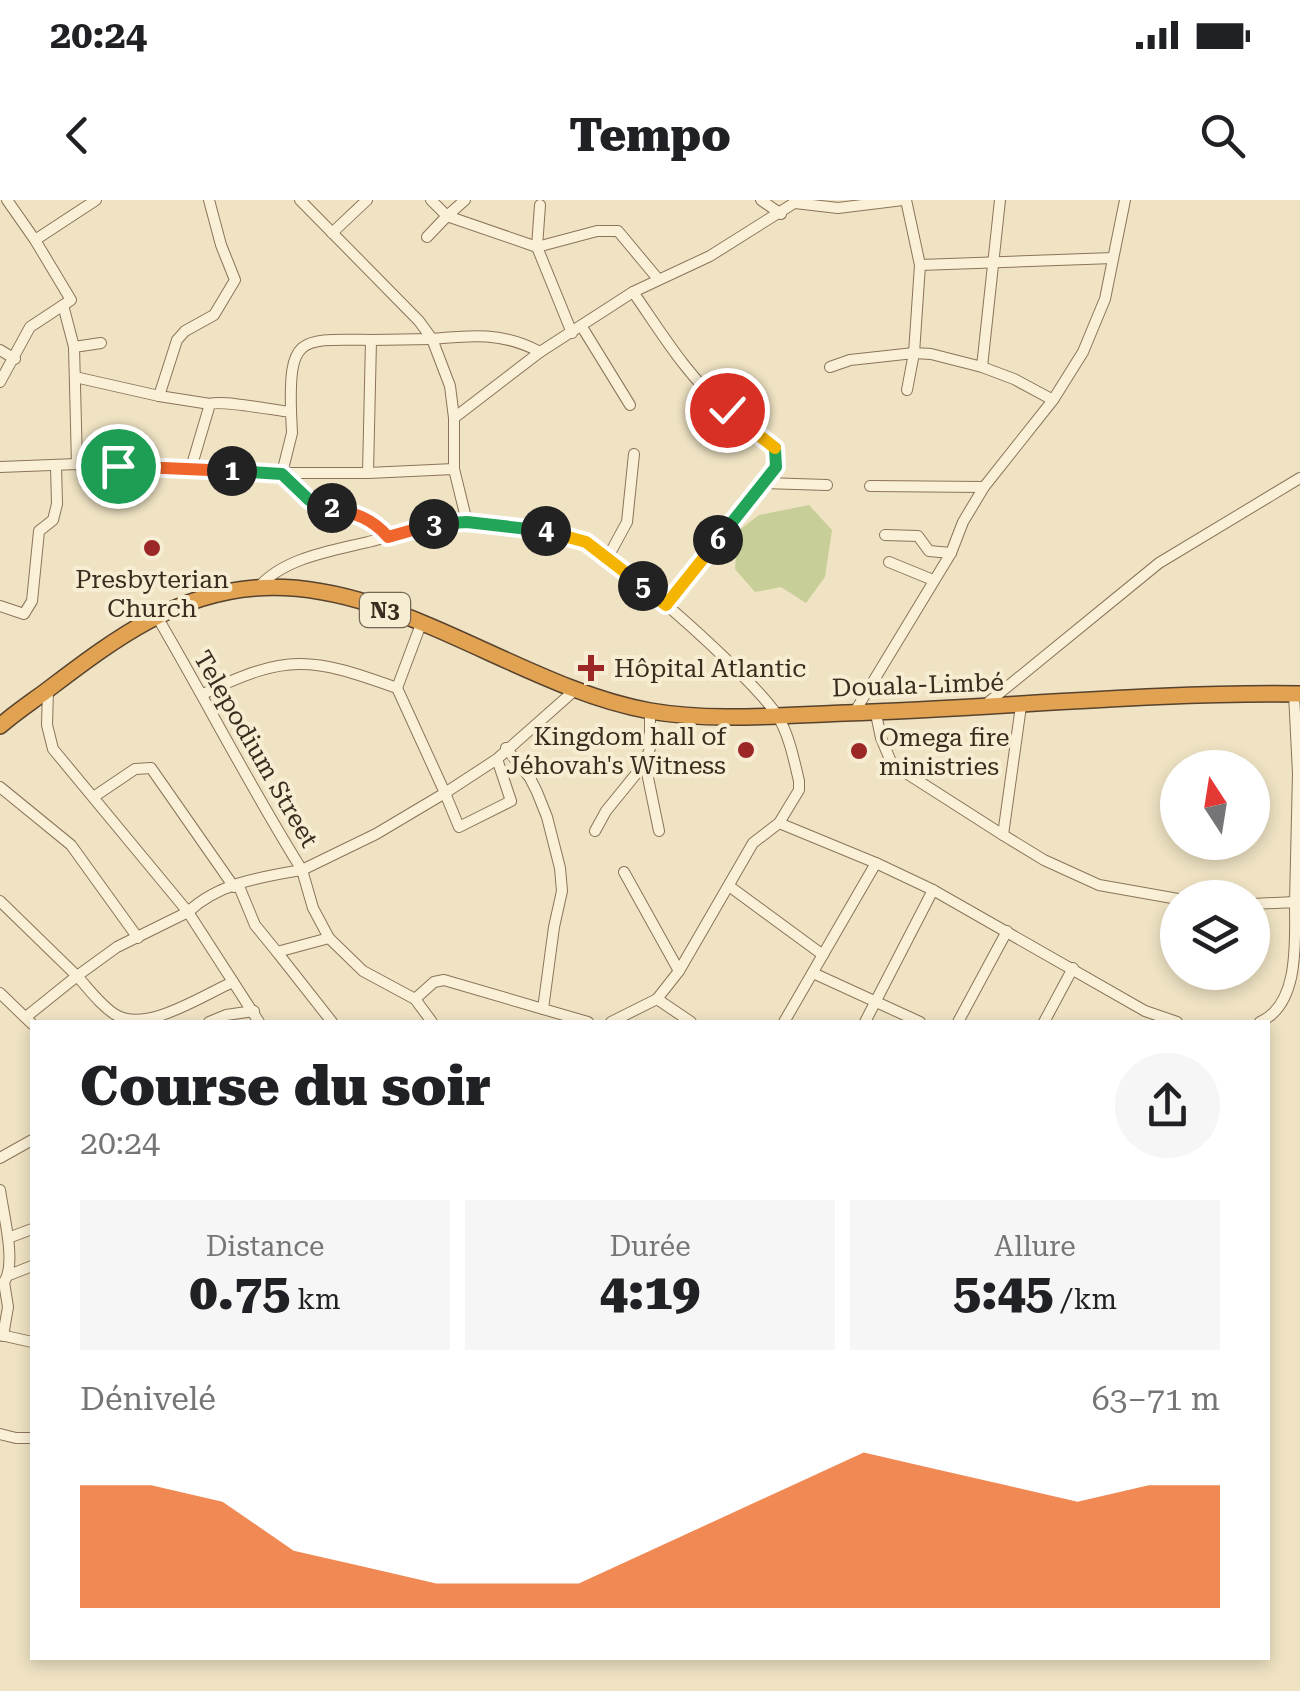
<!DOCTYPE html>
<html lang="fr">
<head>
<meta charset="utf-8">
<style>
  body { margin:0; font-family:"Roboto Serif",serif; background:#f6f6f6; color:#202124; height:100vh; display:flex; flex-direction:column; font-size:38px; white-space:nowrap }
  * { box-sizing:border-box; margin:0 }
  p { font-size:32px; color:#757577 }
  .icon { flex:none; width:55px; height:55px; fill:none; stroke:currentColor; stroke-width:2; stroke-linecap:round; stroke-linejoin:round }
  .map { position:relative; flex:1; overflow:hidden }
  .side { position:absolute; left:30px; top:820px; width:1240px; height:640px; display:flex; flex-direction:column; background:#fff; border-radius:0px; box-shadow:0 5px 15px #0003 }
  .side>* { flex:none }
  .needle { width:65px; rotate:348deg }
  .controls { position:absolute; left:1160px; top:550px; display:grid; gap:20px }
  .controls a { display:grid; place-items:center; width:110px; height:110px; border-radius:50%; background:#fff; box-shadow:0 5px 15px #0003; font-size:50px }
  .pin { position:absolute; display:grid; place-items:center; width:85px; height:85px; color:#fff; margin:-42px; border:5px solid #fff; border-radius:50%; box-shadow:0 2px 10px #0007 }
  .km { position:absolute; width:50px; height:50px; margin:-25px; border-radius:50%; background:#222; color:#fff; font-size:28px; line-height:50px; text-align:center }
  .round { display:grid; place-items:center; flex:none; width:105px; height:105px; border-radius:52px; background:#f6f6f6 }
  .headline { display:flex; align-items:center; justify-content:space-between; height:170px; padding:0 50px }
  h1 { font-size:55px; font-weight:800; line-height:75px }
  .stats { display:grid; grid-template-columns:repeat(3,1fr); gap:15px; height:170px; padding:10px 50px }
  .stats div { display:grid; align-content:center; border-radius:0px; background:#f6f6f6; text-align:center }
  .stats b { font-size:50px; font-weight:800 }
  .stats small { font-size:28px; font-weight:400 }
  .stats p { font-size:28px }
  .chart { height:280px; padding:20px 50px }
  .chart p { display:flex; justify-content:space-between }
  .chart svg { width:100%; height:180px; margin-top:10px; fill:#ea580c; opacity:.7 }
  .status { display:flex; justify-content:space-between; align-items:center; height:70px; padding:0 50px; background:#fff; direction:ltr }
  .status svg { height:28px; fill:currentColor }
  header { display:flex; justify-content:space-between; align-items:center; height:130px; padding:0 50px; background:#fff; font-size:45px; font-weight:800 }
  .map>svg:first-child { display:block }
</style>
</head>
<body>
<div class="status"><b>20:24</b><svg viewBox="0 0 49 12"><path d="M0 12V9h3v3zM5 12V6h3v6zM10 12V3h3v9zM15 12V0h3v12zM26 1h20v11H26zM47 4h2v5h-2z"/></svg></div>
<header><svg class="icon" aria-label="back" viewBox="0 0 24 24"><path d="M15 5l-7 7 7 7"/></svg>Tempo<svg class="icon" aria-label="search" viewBox="0 0 24 24"><circle cx="10" cy="10" r="6"/><path d="M15 15l6 6"/></svg></header>
<div class="map">
<svg width="1300" height="1491" viewBox="0 0 1300 1491">
  <rect width="100%" height="100%" fill="#efe3c3"/>
  <polygon fill="#c7ce97" points="809,305 832,330 825,377 806,403 781,387 755,392 735,369 738,331 759,315"/>
  <g fill="none" stroke-linecap="round" stroke-linejoin="round">
    <g stroke="#8b7459" stroke-width="12">
      <g id="minor">
        <polyline points="7,0 35,40"/>
        <polyline points="300,0 419,121 432,139"/>
        <polyline points="431,0 447,16 465,0"/>
        <polyline points="761,0 781,14"/>
        <polyline points="906,0 920,65 914,153 931,154 982,167 1000,0"/>
        <polyline points="795,3 838,8 903,0"/>
        <polyline points="332,33 367,0"/>
        <polyline points="427,37 447,16 537,47 540,5"/>
        <polyline points="920,65 1113,58"/>
        <polyline points="633,92 710,56 799,0"/>
        <polyline points="63,105 74,147"/>
        <polyline points="582,127 630,205"/>
        <polyline points="572,133 537,47 597,31 618,31 658,79"/>
        <polyline points="0,150 15,159"/>
        <polyline points="830,167 850,160 914,153 907,190"/>
        <polyline points="982,167 1014,179 1053,200"/>
        <polyline points="75,177 159,196 177,140 185,131 214,115 235,80 221,45 209,0"/>
        <polyline points="0,182 30,127 71,100 35,40 96,0"/>
        <polyline points="159,196 210,204"/>
        <path d="M291,212C289,135 300,139 371,140"/>
        <path d="M454,218L540,152L633,92C661,132 687,176 725,208C743,224 775,235 778,261L764,283L666,405"/>
        <polyline points="77,264 74,147 101,143"/>
        <path d="M0,267L77,264L282,273C291,282 300,295 311,301C340,318 364,307 388,337"/>
        <path d="M191,268L210,204C223,200 273,210 291,212L292,233L282,273H368L371,140L432,139"/>
        <polyline points="368,273 454,269"/>
        <polyline points="764,283 827,285"/>
        <polyline points="870,286 984,287"/>
        <path d="M467,322L454,269V218L450,186L432,139C472,135 503,132 540,152"/>
        <polyline points="885,335 918,336 929,351 951,353"/>
        <polyline points="608,357 627,322 634,254"/>
        <polyline points="889,362 933,380"/>
        <path d="M258,388C283,358 331,351 368,342C391,337 412,327 435,324C474,318 524,324 564,334C607,345 751,476 777,515C789,534 794,560 799,581V590L779,623L753,643L679,771"/>
        <polyline points="0,406 24,414 32,401 39,331 53,320 57,304 56,266"/>
        <path d="M48,489L47,525L53,549L188,712C219,683 261,677 302,670C250,587 206,500 156,415"/>
        <path d="M203,494C287,453 311,457 397,488"/>
        <polyline points="1294,494 1298,573 1295,702 1300,702"/>
        <polyline points="985,505 1159,363 1300,278"/>
        <polyline points="650,511 650,548 645,563 659,631"/>
        <polyline points="854,513 951,353 963,322 984,287 1053,200 1083,152 1105,99 1125,0"/>
        <polyline points="876,514 881,538 892,564 1003,635 1044,660 1099,685 1178,699"/>
        <polyline points="497,559 511,601 459,627 445,593 497,559 575,490"/>
        <polyline points="0,587 71,645 138,738"/>
        <polyline points="95,596 135,569 151,568 234,687"/>
        <polyline points="779,623 876,663 784,822"/>
        <polyline points="595,631 606,611 645,563"/>
        <polyline points="1003,635 1021,506"/>
        <polyline points="876,663 933,690 1145,811 1177,822"/>
        <polyline points="238,684 255,725 277,752"/>
        <polyline points="729,686 823,755"/>
        <polyline points="0,701 77,776 117,747 188,712 259,822"/>
        <path d="M1252,704L1295,702C1295,741 1300,804 1260,822"/>
        <polyline points="329,738 363,771 415,799 434,782 444,780 543,809 554,727 562,691 560,668 547,617 537,592 530,578 506,548"/>
        <polyline points="813,773 920,822"/>
        <polyline points="0,793 32,824"/>
        <polyline points="415,799 432,822"/>
        <polyline points="657,799 691,822"/>
        <polyline points="543,809 588,822"/>
        <path d="M26,817L77,776C89,789 101,806 116,815C147,833 203,795 233,782"/>
        <polyline points="209,822 226,815 254,811"/>
        <polyline points="332,822 277,752 329,738 313,708 302,670 376,634 445,593 397,488 421,424"/>
        <polyline points="611,822 657,799 679,771 624,672"/>
        <polyline points="865,822 933,690"/>
        <polyline points="958,822 1007,731"/>
        <polyline points="1044,822 1073,768"/>
        <polyline points="0,958 32,940"/>
        <path d="M0,990C3,1013 17,1064 4,1082L8,1107L3,1136"/>
        <polyline points="8,1038 32,1029"/>
        <polyline points="9,1075 32,1066"/>
        <polyline points="1,1135 32,1142"/>
        <polyline points="0,1234 16,1238 32,1238"/>
      </g>
    </g>
    <g stroke="#58422e" stroke-width="18">
      <path id="highway" d="M0,526C17,511 36,499 54,485C116,438 176,394 255,388C390,377 520,488 650,511C714,522 782,515 846,513C997,508 1149,492 1300,494"/>
    </g>
    <use href="#minor" stroke="#faf0d7" stroke-width="10"/>
    <use href="#highway" stroke="#e1a352" stroke-width="15"/>
  </g>
  <g fill="none" stroke-linecap="round" stroke-linejoin="round">
    <g stroke="#fff" stroke-width="20">
      <polyline id="split-1" points="118,266 232,271"/>
    </g>
    <g stroke="#fff" stroke-width="20">
      <polyline id="split-2" points="232,271 282,274 309,300 332,308"/>
    </g>
    <g stroke="#fff" stroke-width="20">
      <path id="split-3" d="M332,308C356,314 372,318 388,337L434,324"/>
    </g>
    <g stroke="#fff" stroke-width="20">
      <polyline id="split-4" points="434,324 467,322 546,331"/>
    </g>
    <g stroke="#fff" stroke-width="20">
      <polyline id="split-5" points="546,331 586,342 643,386"/>
    </g>
    <g stroke="#fff" stroke-width="20">
      <polyline id="split-6" points="643,386 666,405 718,340"/>
    </g>
    <g stroke="#fff" stroke-width="20">
      <polyline id="split-7" points="718,340 776,267 775,248"/>
    </g>
    <g stroke="#fff" stroke-width="20">
      <polyline id="split-8" points="727,210 775,248"/>
    </g>
    <use href="#split-1" stroke="#f0652b" stroke-width="12"/>
    <use href="#split-2" stroke="#22a559" stroke-width="12"/>
    <use href="#split-3" stroke="#f0652b" stroke-width="12"/>
    <use href="#split-4" stroke="#22a559" stroke-width="12"/>
    <use href="#split-5" stroke="#f5b400" stroke-width="12"/>
    <use href="#split-6" stroke="#f5b400" stroke-width="12"/>
    <use href="#split-7" stroke="#22a559" stroke-width="12"/>
    <use href="#split-8" stroke="#f5b400" stroke-width="12"/>
  </g>
  <g fill="#9b2827" stroke="#f7edd3" stroke-width="4">
    <circle cx="152" cy="348" r="10"/>
    <path d="M586 453h10v10h10v10h-10v10h-10v-10h-10v-10h10z"/>
    <circle cx="746" cy="550" r="10"/>
    <circle cx="859" cy="551" r="10"/>
  </g>
  <g text-anchor="middle" dominant-baseline="central" stroke-width="8" stroke-linejoin="round" paint-order="stroke">
    <rect fill="#f7edd3" stroke="#736654" stroke-width="2.5" x="360" y="393" width="50" height="34" rx="8"/>
    <g font-size="22" font-weight="bold" fill="#3a2c1e">
      <text x="385" y="410">N3</text>
    </g>
    <g font-size="25" fill="#3a2c1e" stroke="#f7edd3" text-anchor="start">
      <text x="152" y="379" text-anchor="middle">Presbyterian<tspan x="152" dy="29">Church</tspan></text>
      <text x="614" y="468">Hôpital Atlantic</text>
      <text x="726" y="536" text-anchor="end">Kingdom hall of<tspan x="726" dy="29">Jéhovah's Witness</tspan></text>
      <text x="879" y="537">Omega fire<tspan x="879" dy="29">ministries</tspan></text>
    </g>
    <g font-size="25" fill="#3a2c1e" stroke="#f7edd3">
      <text transform="translate(918 485) rotate(-2)">Douala-Limbé</text>
      <text transform="translate(256 549) rotate(60)">Telepodium Street</text>
    </g>
  </g>
</svg>
<div class="controls">
<a><svg class="needle" viewBox="-14 -14 28 28"><path d="M0-13l5 13h-10z" fill="#e53935"/><path d="M0 13l5-13h-10z" fill="#757577"/></svg></a>
<a><svg class="icon" aria-label="layers" viewBox="0 0 24 24"><path d="M12 4l9 5-9 5-9-5zM3 14l9 5 9-5"/></svg></a>
</div>
<div class="pin" style="left:118px;top:266px;background:#1e9e55"><svg class="icon" aria-label="arrive" viewBox="0 0 24 24"><path d="M6 21V4h12l-3 4 3 4H6"/></svg></div>
<div class="pin" style="left:727px;top:210px;background:#d93025"><svg class="icon" aria-label="check" viewBox="0 0 24 24"><path d="M5 12l5 5 9-10"/></svg></div>
<b class="km" style="left:232px;top:271px">1</b>
<b class="km" style="left:332px;top:308px">2</b>
<b class="km" style="left:434px;top:324px">3</b>
<b class="km" style="left:546px;top:331px">4</b>
<b class="km" style="left:643px;top:386px">5</b>
<b class="km" style="left:718px;top:340px">6</b>
<section class="side">
<div class="headline"><div><h1>Course du soir</h1><p>20:24</p></div><a class="round"><svg class="icon" aria-label="share" viewBox="0 0 24 24"><path d="M12 15V3M7 8l5-5 5 5M5 13v7h14v-7"/></svg></a></div>
<div class="stats">
<div><p>Distance</p><b>0.75<small> km</small></b></div>
<div><p>Durée</p><b>4:19</b></div>
<div><p>Allure</p><b>5:45<small> /km</small></b></div>
</div>
<div class="chart"><p><span>Dénivelé</span>63–71 m</p>
<svg viewBox="0 0 160 44" preserveAspectRatio="none"><path d="M0 44V14L10 14L20 18L30 30L40 34L50 38L60 38L70 38L80 30L90 22L100 14L110 6L120 10L130 14L140 18L150 14L160 14V44z"/></svg>
</div>
</section>
</div>
</body>
</html>
